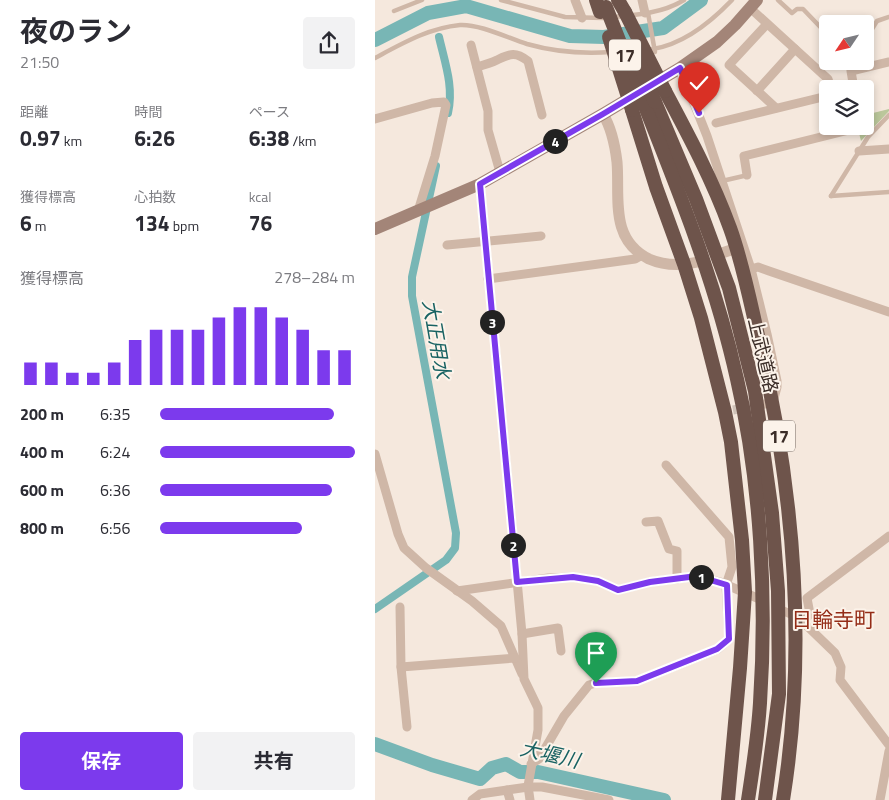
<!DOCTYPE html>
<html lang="ja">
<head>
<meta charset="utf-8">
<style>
  body { margin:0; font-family:"Titillium Web","Noto Sans JP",sans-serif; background:#f2f2f3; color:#2b2b33; height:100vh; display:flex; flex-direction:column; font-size:19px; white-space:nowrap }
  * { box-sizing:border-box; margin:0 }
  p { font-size:16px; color:#7c7c81 }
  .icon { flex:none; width:28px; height:28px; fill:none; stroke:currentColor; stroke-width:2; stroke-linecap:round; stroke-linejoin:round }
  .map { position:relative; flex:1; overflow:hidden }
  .drawer { display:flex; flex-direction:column; background:#fff; width:375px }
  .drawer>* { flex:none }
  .needle { width:32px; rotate:235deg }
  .controls { position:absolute; left:444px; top:15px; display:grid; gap:10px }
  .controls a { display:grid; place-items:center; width:55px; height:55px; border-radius:5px; background:#fff; box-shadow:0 2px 8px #0003; font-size:25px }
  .pin { position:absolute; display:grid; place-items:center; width:42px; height:42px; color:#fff; margin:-51px -21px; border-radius:50% 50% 50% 0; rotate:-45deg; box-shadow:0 0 5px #0007 }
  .pin .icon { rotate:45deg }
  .km { position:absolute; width:25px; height:25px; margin:-12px; border-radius:50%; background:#222; color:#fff; font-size:14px; line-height:25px; text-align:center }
  .round { display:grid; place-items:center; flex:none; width:52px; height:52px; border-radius:5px; background:#f2f2f3 }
  .overview { display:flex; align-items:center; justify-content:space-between; height:85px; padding:0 20px }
  h1 { font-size:28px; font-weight:700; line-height:38px }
  .figures { display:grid; grid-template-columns:repeat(3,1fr); gap:8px; height:85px; padding:5px 20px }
  .figures div { display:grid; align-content:center }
  .figures b { font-size:21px; font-weight:700 }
  .figures small { font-size:14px; font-weight:400 }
  .figures p { font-size:14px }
  .chart { height:140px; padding:10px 20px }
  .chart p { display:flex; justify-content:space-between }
  .chart svg { width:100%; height:90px; margin-top:5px; stroke:#7c3aed; stroke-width:6 }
  .button { display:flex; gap:10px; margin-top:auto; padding:10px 20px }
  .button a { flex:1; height:58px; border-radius:5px; background:#7c3aed; color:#fff; font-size:20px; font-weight:700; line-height:58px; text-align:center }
  .button a+a { background:#f2f2f3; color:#2b2b33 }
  ul { padding:0 20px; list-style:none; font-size:16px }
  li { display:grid; grid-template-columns:80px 60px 1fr; align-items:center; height:38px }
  li i { height:12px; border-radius:6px; background:#7c3aed }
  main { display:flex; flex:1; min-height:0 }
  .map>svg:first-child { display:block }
</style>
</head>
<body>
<main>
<section class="drawer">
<div class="overview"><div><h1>夜のラン</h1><p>21:50</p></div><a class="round"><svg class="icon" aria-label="share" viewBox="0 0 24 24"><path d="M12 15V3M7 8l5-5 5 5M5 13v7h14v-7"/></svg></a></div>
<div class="figures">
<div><p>距離</p><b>0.97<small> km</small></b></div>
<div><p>時間</p><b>6:26</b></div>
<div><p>ペース</p><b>6:38<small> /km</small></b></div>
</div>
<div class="figures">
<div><p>獲得標高</p><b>6<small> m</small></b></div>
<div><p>心拍数</p><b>134<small> bpm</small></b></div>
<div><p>kcal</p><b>76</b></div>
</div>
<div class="chart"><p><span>獲得標高</span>278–284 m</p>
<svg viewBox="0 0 160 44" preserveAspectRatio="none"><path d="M5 44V33M15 44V33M25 44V38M35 44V38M45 44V33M55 44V22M65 44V17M75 44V17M85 44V17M95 44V11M105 44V6M115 44V6M125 44V11M135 44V17M145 44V27M155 44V27"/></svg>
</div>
<ul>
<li><b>200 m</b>6:35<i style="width:89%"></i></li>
<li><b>400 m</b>6:24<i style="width:100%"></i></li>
<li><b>600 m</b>6:36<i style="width:88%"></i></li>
<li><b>800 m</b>6:56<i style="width:73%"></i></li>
</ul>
<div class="button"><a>保存</a><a>共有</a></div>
</section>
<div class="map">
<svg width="514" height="800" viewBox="0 0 514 800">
  <rect width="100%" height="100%" fill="#f5e8dd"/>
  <polygon fill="#bbc79b" points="514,109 514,111 486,141 483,129 485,126 490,126 490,115"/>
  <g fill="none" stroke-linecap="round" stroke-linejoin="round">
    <g stroke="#78b6b5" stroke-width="8">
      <path d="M64,37C70,63 79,87 73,113"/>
      <polyline points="0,609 71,560 80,548 81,533 37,296 37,277 61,166"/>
    </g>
    <g stroke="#78b6b5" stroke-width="14">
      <polyline points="0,40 53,13 91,6 195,36 229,37 288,28 326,0"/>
      <polyline points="0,744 57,765 105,779 117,768 131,764 145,772 163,772 289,800"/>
    </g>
    <polyline stroke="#d0c3b9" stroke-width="9" stroke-dasharray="9 4.5" stroke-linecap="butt" points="358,410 385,405"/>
    <g stroke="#cfb7a7" stroke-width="4.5">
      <polyline points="126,0 190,17 228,18"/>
      <polyline points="403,0 417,13 422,9 428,9 452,34"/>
      <polyline points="19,11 47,0"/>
      <path d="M238,17C262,15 288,13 309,0"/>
      <polyline points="490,38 492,37 502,21 514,17"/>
      <path d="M251,51C260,50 269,50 278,49C309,44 336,22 357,0"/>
      <polyline points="252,54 280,52 273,13"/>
      <path d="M0,58C28,43 54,28 85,25C105,24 133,38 152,44C180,52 207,54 236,52"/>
      <polyline points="347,181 373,175"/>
      <polyline points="456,196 493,137 514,115"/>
      <polyline points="456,196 514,192"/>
    </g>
    <g stroke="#cfb7a7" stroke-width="9">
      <polyline points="200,0 207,18"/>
      <polyline points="267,0 270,13"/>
      <polyline points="375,8 453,79 456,89"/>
      <polyline points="392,24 354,65 401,108"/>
      <polyline points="96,45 113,111 113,130 125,172"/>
      <path d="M102,67C109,65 116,63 122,60C135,54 140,51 153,61L167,115"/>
      <polyline points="305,68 332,136 376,269 392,334 402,381 402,387 398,402 385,405"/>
      <polyline points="479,89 476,71 514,62"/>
      <polyline points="382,91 420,49"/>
      <polyline points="0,119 57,103 69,102 71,105 60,156 43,211"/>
      <polyline points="341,123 452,96"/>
      <polyline points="484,151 514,149"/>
      <polyline points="372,175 369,156 482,128 483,126"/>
      <polyline points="105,184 147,634 149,679 163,708 163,730 153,786 155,800"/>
      <polyline points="72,245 166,236"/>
      <polyline points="376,269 383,267 394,271 514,312"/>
      <polyline points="113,279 231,263 260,259 267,255"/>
      <polyline points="0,454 23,534 29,548 51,568 97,601 126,626 147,674"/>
      <polyline points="271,522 283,521 294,549 302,551 302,579"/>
      <polyline points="82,591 173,578 198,577 223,581 243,590 275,582 322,576 345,582 382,598"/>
      <polyline points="25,607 26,667 32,727"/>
      <polyline points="404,609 420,616 428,622 460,653 466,667 465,680 514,745"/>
      <polyline points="428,622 435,614 432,598 514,536"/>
      <polyline points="147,634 183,628 186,651"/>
      <polyline points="26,667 140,658"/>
      <polyline points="156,764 164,759 189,716 214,685 221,683 262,681 343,649 354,639 351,585 357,567 354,537 291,465"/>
      <polyline points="132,790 135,800"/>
      <polyline points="97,800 105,794 153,787 167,787 234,800"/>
      <polyline points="505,800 514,751"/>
    </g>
    <g stroke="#cfb7a7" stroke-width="11">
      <path d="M228,114C237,129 240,145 242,162C245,197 234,239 274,259C290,266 306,266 323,262"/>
      <polyline points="344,254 362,248"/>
    </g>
    <polyline stroke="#a38578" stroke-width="12" points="0,229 105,184 228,114 305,68 342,42 360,25 382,0"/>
    <g stroke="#6e544b" stroke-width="14">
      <polyline points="221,0 225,12"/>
      <polyline points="243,0 250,12"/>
      <path d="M290,91C314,136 338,181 355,228C367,261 374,296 382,331C418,483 433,645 408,800"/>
      <polyline points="280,102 321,199 354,288 380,391 397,513 403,591 404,694 390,800"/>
      <path d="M269,104C305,194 341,284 362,379C386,482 392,598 385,703C383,735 378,768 373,800"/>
      <polyline points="257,110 281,187 309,264 326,318 350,412 356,442 367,540 370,592 365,668 353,800"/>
    </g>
    <g stroke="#6e544b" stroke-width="14">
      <polyline points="231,7 269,104"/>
      <polyline points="250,12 290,91"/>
      <polyline points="234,37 257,110"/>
      <polyline points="264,63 280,102"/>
    </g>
  </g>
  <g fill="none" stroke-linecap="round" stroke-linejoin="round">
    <g stroke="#fff" stroke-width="10">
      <polyline id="route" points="221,683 262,681 342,649 354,639 352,585 322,576 275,582 243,590 223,581 198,577 142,582 105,184 228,114 305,68 324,113"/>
    </g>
    <use href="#route" stroke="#7c3aed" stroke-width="6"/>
  </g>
  <g text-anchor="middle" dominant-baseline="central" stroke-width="4" stroke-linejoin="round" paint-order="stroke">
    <g fill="#fcf3ea" stroke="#756862" stroke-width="1">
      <rect x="234" y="39.5" width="32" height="31" rx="4"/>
      <rect x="388" y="420.5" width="32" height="31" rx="4"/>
    </g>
    <g font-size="18" font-weight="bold" fill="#3b2d28">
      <text x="250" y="55">17</text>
      <text x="404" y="436">17</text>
    </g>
    <g font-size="19" fill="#3b2d28" stroke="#fcf3ea">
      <text transform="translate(389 355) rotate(77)">上武道路</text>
    </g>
    <g font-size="20" font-style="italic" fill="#186262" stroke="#fcf3ea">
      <text transform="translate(62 339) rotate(80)">大正用水</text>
      <text transform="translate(175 754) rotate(13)">大堰川</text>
    </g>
    <g font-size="21" fill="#942c17" stroke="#fcf3ea">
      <text x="458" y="619">日輪寺町</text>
    </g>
  </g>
</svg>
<div class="controls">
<a><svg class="needle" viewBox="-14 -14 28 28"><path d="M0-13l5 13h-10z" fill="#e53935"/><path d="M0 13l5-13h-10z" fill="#7c7c81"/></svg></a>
<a><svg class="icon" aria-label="layers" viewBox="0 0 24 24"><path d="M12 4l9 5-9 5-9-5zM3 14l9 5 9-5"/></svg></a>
</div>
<div class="pin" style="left:221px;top:683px;background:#1e9e55"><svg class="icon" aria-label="arrive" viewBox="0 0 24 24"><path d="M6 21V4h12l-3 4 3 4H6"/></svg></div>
<div class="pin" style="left:324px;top:113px;background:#d93025"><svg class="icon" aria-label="check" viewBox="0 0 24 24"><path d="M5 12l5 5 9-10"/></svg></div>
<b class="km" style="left:326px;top:577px">1</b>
<b class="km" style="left:138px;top:545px">2</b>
<b class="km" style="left:117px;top:322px">3</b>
<b class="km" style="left:180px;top:141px">4</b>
</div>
</main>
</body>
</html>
